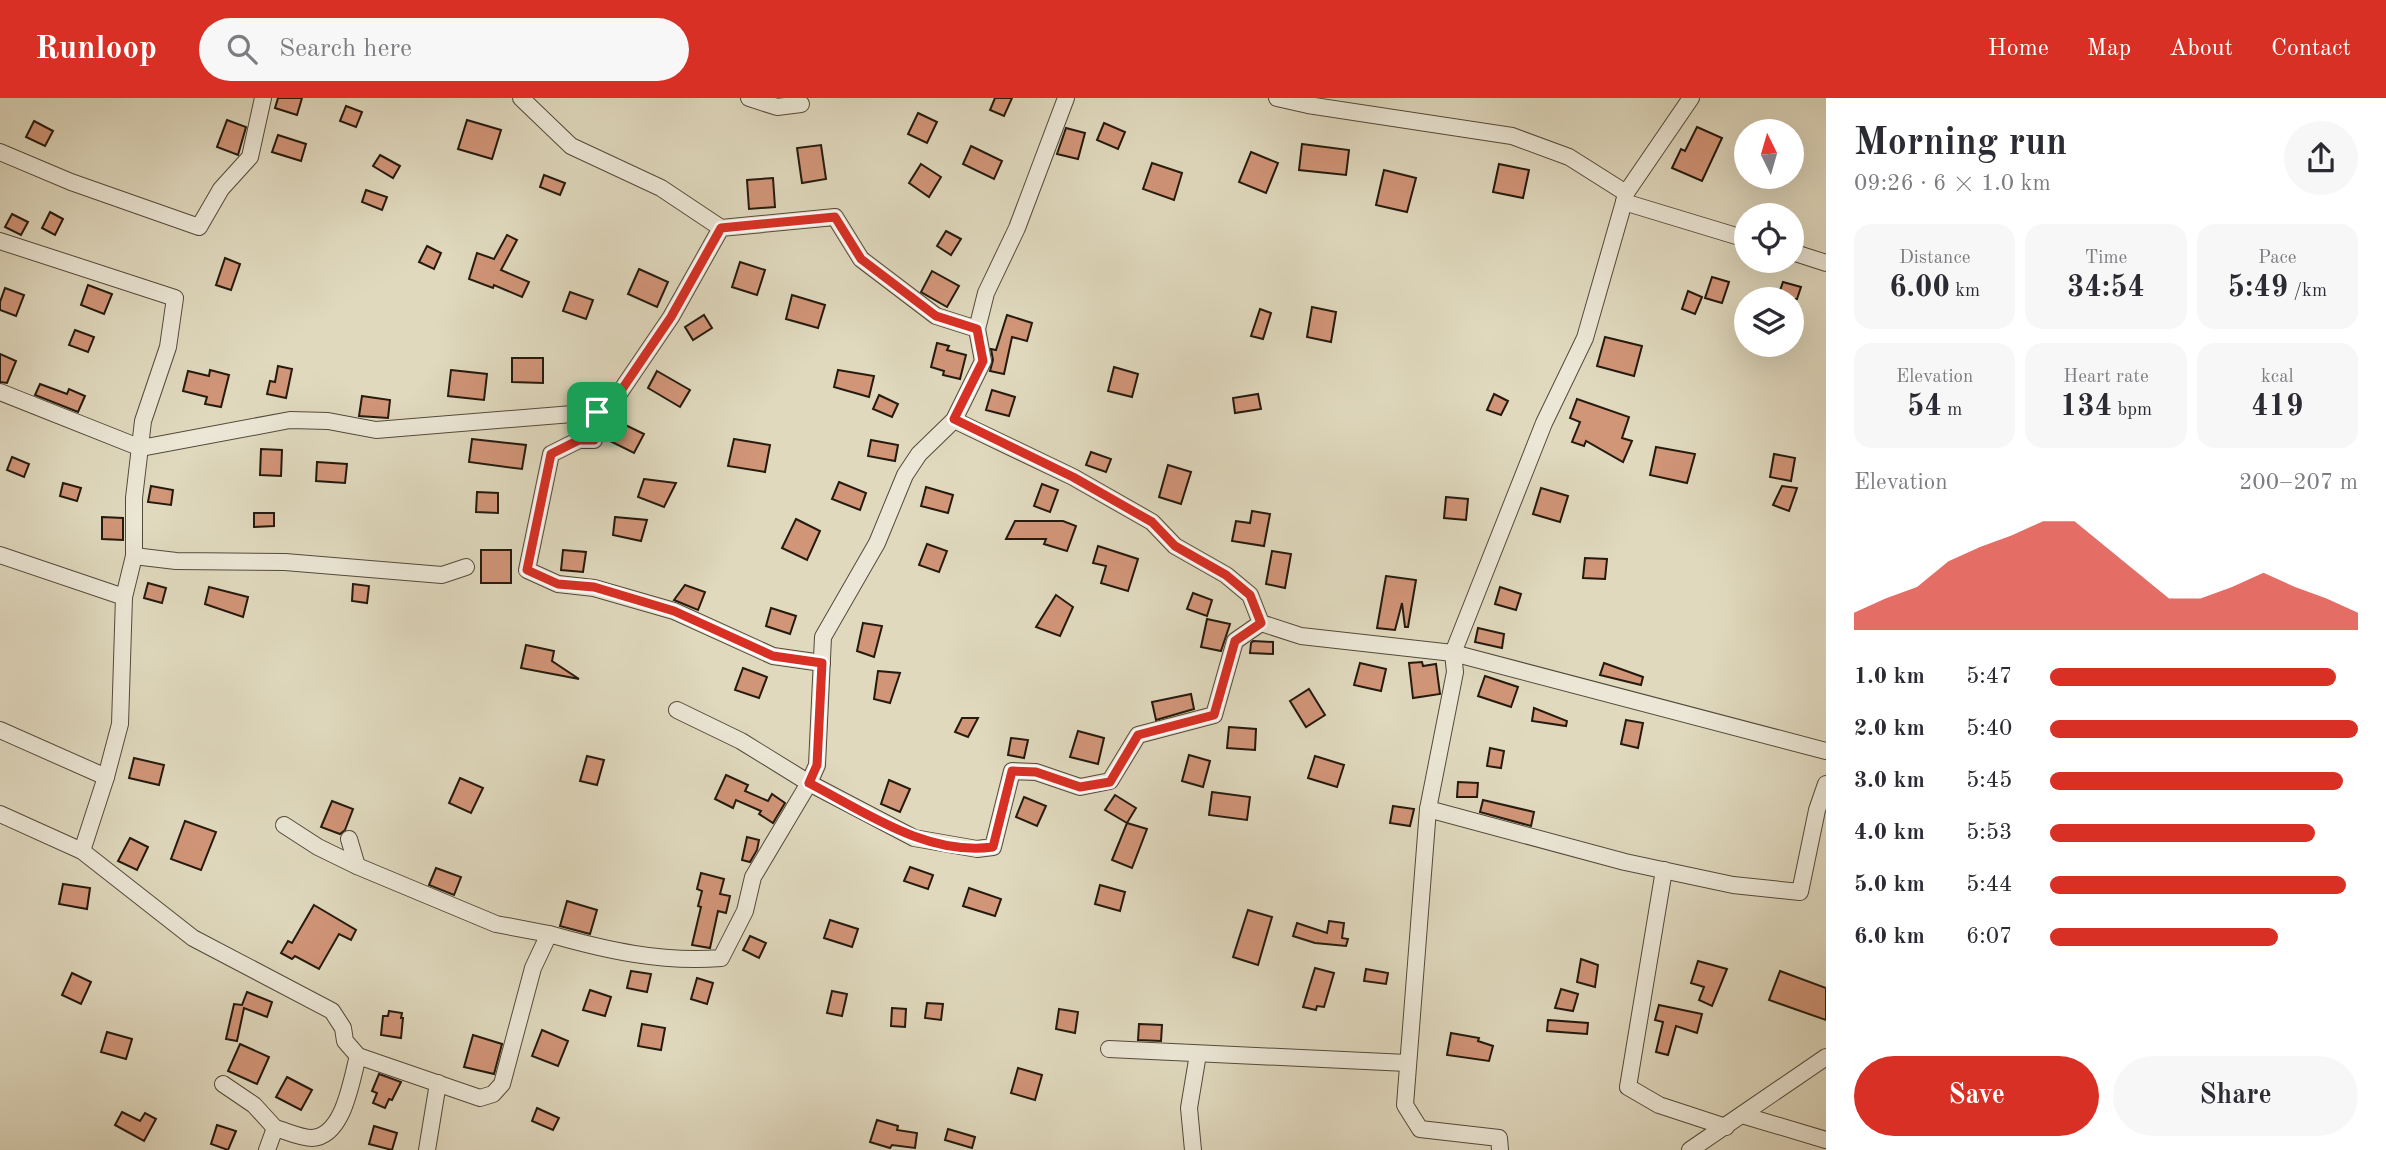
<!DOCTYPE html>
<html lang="en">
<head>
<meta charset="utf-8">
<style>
  body { margin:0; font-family:"Old Standard TT",serif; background:#f7f7f7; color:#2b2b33; height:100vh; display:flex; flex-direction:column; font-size:26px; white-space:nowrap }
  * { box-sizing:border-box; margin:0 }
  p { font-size:23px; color:#7c7c81 }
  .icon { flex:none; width:38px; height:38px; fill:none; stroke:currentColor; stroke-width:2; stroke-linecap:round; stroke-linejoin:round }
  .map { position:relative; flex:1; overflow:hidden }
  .panel { display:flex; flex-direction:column; background:#fff; width:560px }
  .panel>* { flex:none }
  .needle { width:46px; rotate:355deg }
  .fabs { position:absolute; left:1734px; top:21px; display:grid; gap:14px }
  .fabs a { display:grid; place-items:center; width:70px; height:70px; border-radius:50%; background:#fff; box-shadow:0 7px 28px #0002; font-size:35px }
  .pin { position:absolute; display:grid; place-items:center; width:60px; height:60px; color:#fff; margin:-30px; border-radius:14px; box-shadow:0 4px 10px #0006 }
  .round { display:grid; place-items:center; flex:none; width:74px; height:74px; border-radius:37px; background:#f7f7f7 }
  .summary { display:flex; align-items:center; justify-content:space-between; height:119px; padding:0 28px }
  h1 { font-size:38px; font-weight:700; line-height:52px }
  .metrics { display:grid; grid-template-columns:repeat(3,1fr); gap:10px; height:119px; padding:7px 28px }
  .metrics div { display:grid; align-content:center; border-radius:18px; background:#f7f7f7; text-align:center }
  .metrics b { font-size:30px; font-weight:700 }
  .metrics small { font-size:19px; font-weight:400 }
  .metrics p { font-size:19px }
  .chart { height:196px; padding:14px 28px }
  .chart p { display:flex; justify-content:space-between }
  .chart svg { width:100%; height:126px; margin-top:7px; fill:#d93025; opacity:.7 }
  .primary-button { display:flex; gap:14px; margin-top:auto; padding:14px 28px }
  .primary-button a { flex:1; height:80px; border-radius:42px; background:#d93025; color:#fff; font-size:28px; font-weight:700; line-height:80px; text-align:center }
  .primary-button a+a { background:#f7f7f7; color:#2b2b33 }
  ul { padding:0 28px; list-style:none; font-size:23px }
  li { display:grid; grid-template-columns:112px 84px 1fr; align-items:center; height:52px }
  li i { height:18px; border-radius:9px; background:#d93025 }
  header { display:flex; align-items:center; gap:42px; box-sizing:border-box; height:98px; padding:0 35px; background:#d93025; color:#fff }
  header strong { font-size:33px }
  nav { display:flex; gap:38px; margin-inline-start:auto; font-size:24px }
  .search { width:490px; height:63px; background:#f7f7f7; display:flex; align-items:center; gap:18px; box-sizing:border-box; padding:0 24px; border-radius:38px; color:#7c7c81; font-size:26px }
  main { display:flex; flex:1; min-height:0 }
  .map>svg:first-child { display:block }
</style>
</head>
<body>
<header>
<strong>Runloop</strong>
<div class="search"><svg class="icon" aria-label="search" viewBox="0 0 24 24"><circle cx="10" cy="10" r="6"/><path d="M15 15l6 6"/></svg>Search here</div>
<nav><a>Home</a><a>Map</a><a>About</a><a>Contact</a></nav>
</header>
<main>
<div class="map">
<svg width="1826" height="1052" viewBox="0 0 1826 1052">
  <rect width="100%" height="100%" fill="#e0d9be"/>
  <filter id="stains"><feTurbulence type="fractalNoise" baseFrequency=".00286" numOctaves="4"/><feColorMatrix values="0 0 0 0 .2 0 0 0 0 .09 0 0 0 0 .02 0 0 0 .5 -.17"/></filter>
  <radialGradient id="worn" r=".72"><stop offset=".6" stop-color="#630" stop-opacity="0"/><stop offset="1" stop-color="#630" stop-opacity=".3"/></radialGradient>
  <g fill="#d19578" stroke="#251a0e" stroke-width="2">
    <polygon points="278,0 302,0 297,17 275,10"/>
    <polygon points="995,0 1012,0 1004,18 990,12"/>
    <polygon points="346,8 362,14 356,29 340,23"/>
    <polygon points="918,15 937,24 927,45 908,36"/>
    <polygon points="227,22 246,29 238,57 217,49"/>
    <polygon points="467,22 501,32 492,61 458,51"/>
    <polygon points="34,23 53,33 45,48 26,39"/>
    <polygon points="1104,25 1125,34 1118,51 1097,42"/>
    <polygon points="1697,29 1722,40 1702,83 1672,70 1681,51 1685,53"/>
    <polygon points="1066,30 1085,35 1078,61 1057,56"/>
    <polygon points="278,37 306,46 301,63 272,54"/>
    <polygon points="1302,46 1349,52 1346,77 1299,72"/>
    <polygon points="821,47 826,81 802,85 797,50"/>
    <polygon points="971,48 1002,63 994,81 963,66"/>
    <polygon points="1251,54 1278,65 1266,95 1239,84"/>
    <polygon points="380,57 400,68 393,80 373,68"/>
    <polygon points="1152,65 1182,75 1174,102 1143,91"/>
    <polygon points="921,66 941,79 929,99 909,85"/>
    <polygon points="1499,66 1529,72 1523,100 1493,94"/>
    <polygon points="1384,72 1416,80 1407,114 1376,107"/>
    <polygon points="544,77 565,85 560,97 540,89"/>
    <polygon points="773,80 775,109 749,111 747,82"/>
    <polygon points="366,92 387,99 382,112 362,104"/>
    <polygon points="50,114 63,121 55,137 42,130"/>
    <polygon points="12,116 28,124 21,137 5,129"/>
    <polygon points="946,133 961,141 951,157 937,148"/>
    <polygon points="507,137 517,142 501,172 529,184 522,199 494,187 493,190 469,181 477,155 494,161"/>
    <polygon points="427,148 441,155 434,171 419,164"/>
    <polygon points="225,160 240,166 231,192 216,187"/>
    <polygon points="740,164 765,172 757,197 732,189"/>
    <polygon points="639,171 668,184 657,209 628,196"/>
    <polygon points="932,173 959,188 947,209 921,194"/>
    <polygon points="1712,179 1729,184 1722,205 1705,200"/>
    <polygon points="1783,184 1801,189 1797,201 1777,201"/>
    <polygon points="88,187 112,196 104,216 81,207"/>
    <polygon points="5,190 24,197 16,218 0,212 0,204"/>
    <polygon points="1688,193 1702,199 1695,216 1682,211"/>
    <polygon points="570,194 593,202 586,221 563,213"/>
    <polygon points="792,197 825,207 818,230 786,221"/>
    <polygon points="1312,209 1336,214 1331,244 1307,239"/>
    <polygon points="1260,211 1271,215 1263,241 1251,238"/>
    <polygon points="704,217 712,230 693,242 685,229"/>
    <polygon points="1007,217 1032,225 1027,243 1012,239 1004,276 990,273 993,262 991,251 996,252"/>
    <polygon points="75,232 94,239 88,254 69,247"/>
    <polygon points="1605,239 1642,248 1634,278 1597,268"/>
    <polygon points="937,245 949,248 947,252 966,257 960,281 943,277 944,273 931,269"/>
    <polygon points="0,256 16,263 7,285 0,284"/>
    <polygon points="512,260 543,260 543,285 512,284"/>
    <polygon points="278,268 292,271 286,300 267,296 270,283 275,284"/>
    <polygon points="1114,269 1138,276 1132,299 1108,293"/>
    <polygon points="210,272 229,277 221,309 205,306 207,299 183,293 188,273 209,278"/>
    <polygon points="451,272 487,276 484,302 448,298"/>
    <polygon points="838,272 874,278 869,299 834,289"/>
    <polygon points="657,273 690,292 680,309 648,290"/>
    <polygon points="40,286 67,296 69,291 85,298 78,314 35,297"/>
    <polygon points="992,292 1015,299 1009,318 986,312"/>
    <polygon points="1258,296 1261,311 1235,315 1233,300"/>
    <polygon points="1494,296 1508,303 1501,317 1487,312"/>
    <polygon points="879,297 898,306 892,319 873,311"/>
    <polygon points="362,298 390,302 388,320 359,318"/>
    <polygon points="1577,301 1629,319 1622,340 1632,343 1623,364 1586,343 1584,348 1572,344 1580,324 1570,320"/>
    <polygon points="615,322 644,336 634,355 606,341"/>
    <polygon points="472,341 526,347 522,371 469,364"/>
    <polygon points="734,341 770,347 765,374 728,368"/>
    <polygon points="871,342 898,347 895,363 868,358"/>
    <polygon points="1656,349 1695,356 1687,385 1650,377"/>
    <polygon points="261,351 282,352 281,378 260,377"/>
    <polygon points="1091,354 1111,361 1106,374 1086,367"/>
    <polygon points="1774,356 1795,360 1791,383 1770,379"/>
    <polygon points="12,359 29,366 24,379 7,372"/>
    <polygon points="317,364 347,366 345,385 316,383"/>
    <polygon points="1168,367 1191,374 1181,406 1159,399"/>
    <polygon points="644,381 676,385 664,409 638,399"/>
    <polygon points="839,384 866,395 860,412 832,401"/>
    <polygon points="63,385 81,390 77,403 60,398"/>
    <polygon points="1042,386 1058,392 1050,414 1034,408"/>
    <polygon points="151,388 173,392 171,407 148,404"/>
    <polygon points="1782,388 1797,390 1789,413 1773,407"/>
    <polygon points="926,389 953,397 948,415 921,408"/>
    <polygon points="1541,390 1568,398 1560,424 1533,416"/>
    <polygon points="477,394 498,395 498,415 476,414"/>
    <polygon points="1446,399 1468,401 1466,422 1444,420"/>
    <polygon points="1252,413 1270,416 1264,448 1232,443 1236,423 1250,425"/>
    <polygon points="254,415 274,415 274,428 254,429"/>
    <polygon points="102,419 123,420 123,442 102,441"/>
    <polygon points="615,419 647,422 641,443 613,437"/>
    <polygon points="796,421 820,433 807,462 782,450"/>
    <polygon points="1015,423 1063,423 1076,428 1067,453 1044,446 1046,441 1006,441"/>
    <polygon points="927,446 947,453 939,474 919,467"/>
    <polygon points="1098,448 1138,461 1128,493 1101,485 1106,468 1093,465"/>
    <rect x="481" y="452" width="30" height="33"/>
    <polygon points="563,452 586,454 583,474 561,472"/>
    <polygon points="1272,453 1291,456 1285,490 1266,486"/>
    <polygon points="1585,460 1607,461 1605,481 1583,480"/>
    <polygon points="1386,478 1416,482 1408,529 1405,529 1402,505 1395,532 1377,530"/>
    <polygon points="148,485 166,490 162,505 144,500"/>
    <polygon points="353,486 369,488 367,505 352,503"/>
    <polygon points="685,487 705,494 698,512 674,502"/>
    <polygon points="209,489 248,499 243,519 205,506"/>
    <polygon points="1500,489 1521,496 1516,512 1495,506"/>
    <polygon points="1193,495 1212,502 1207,518 1187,511"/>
    <polygon points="1056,497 1073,509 1060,538 1036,529"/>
    <polygon points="771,510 796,518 790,536 766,528"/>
    <polygon points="1207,521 1230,526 1221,553 1201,549"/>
    <polygon points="863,525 882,528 874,559 857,553"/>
    <polygon points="1478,530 1504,536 1502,550 1475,544"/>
    <polygon points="1253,543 1273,544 1273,556 1250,555 1251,545"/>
    <polygon points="526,547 554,553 552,563 579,581 521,570"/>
    <polygon points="1422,564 1423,568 1436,566 1440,596 1413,600 1409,565"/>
    <polygon points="1360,565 1386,571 1381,593 1354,587"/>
    <polygon points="1604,565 1643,579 1641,587 1600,577"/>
    <polygon points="743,570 767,579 759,600 735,592"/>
    <polygon points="878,573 900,575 890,605 874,601"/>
    <polygon points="1485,578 1518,589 1511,609 1478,598"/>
    <polygon points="1309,591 1325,617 1306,629 1290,603"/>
    <polygon points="1191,596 1194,611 1156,622 1152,604"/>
    <polygon points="1534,610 1567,623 1566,628 1532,623"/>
    <polygon points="962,620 978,620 968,639 955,634"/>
    <polygon points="1626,622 1643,625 1638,650 1621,646"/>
    <polygon points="1229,629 1256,631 1255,652 1227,650"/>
    <polygon points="1078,633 1104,640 1098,666 1070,659"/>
    <polygon points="1011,640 1028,642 1024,660 1008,657"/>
    <polygon points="1490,650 1504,653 1501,670 1487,668"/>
    <polygon points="1189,657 1210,663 1203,689 1182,683"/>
    <polygon points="587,658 604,662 597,687 580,683"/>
    <polygon points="1315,658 1344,667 1337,689 1308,680"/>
    <polygon points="134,660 164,667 159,687 129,680"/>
    <polygon points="726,677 748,687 745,693 768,703 772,696 785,705 773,725 759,716 761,713 736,702 733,710 715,701"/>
    <polygon points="460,680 483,690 471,715 449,705"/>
    <polygon points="889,682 910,691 900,714 881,706"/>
    <polygon points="1458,684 1478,685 1477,699 1457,699"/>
    <polygon points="1212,694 1250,699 1247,722 1209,717"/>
    <polygon points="1115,697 1136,710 1127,725 1105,712"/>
    <polygon points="1024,699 1046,708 1037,728 1016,719"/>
    <polygon points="1483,702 1534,714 1531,728 1480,714"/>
    <polygon points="332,703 353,711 345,732 340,736 321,729"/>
    <polygon points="1393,708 1414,711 1410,728 1390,725"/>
    <polygon points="185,723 216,734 201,772 171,761"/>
    <polygon points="1127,725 1147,731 1132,770 1112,762"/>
    <polygon points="747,739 759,742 757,752 750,764 742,762"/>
    <polygon points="130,740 148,749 137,772 118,763"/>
    <polygon points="910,769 933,777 928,791 904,783"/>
    <polygon points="436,770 461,779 454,797 429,787"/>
    <polygon points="701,775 724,781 720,796 730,798 726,815 718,813 710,850 692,847 701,809 698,808 702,793 697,791"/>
    <polygon points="63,786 90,790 87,811 59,806"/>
    <polygon points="1100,787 1125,794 1120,813 1095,806"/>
    <polygon points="969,790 1001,801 995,818 963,808"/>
    <polygon points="567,803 597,812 590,836 560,828"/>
    <polygon points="314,807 356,832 351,842 339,836 319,871 295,858 292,861 281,855 288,843 292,845"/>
    <polygon points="1248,812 1272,819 1258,867 1233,859"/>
    <polygon points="830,822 858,831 852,849 824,840"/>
    <polygon points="1329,823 1344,825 1342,840 1348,841 1346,848 1315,845 1293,838 1297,825 1327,835"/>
    <polygon points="750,838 766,845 759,860 743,852"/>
    <polygon points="1581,861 1598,867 1595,889 1577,884"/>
    <polygon points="1698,863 1727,871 1712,908 1699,902 1704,889 1691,885"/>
    <polygon points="1315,870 1334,875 1324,909 1317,908 1316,912 1303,909"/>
    <polygon points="1366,871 1388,875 1386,886 1364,883"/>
    <polygon points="631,873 651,876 647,894 627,890"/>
    <polygon points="1780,873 1826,890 1826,922 1769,902"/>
    <polygon points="72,875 91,884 81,906 62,897"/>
    <polygon points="697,880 713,885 707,906 691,901"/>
    <polygon points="1561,891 1578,896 1573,913 1555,910"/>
    <polygon points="590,892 611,899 605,918 583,912"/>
    <polygon points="832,893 847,896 842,918 827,915"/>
    <polygon points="247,894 272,904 267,919 244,910 237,943 226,941 234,906 242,907"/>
    <polygon points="927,905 943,906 941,922 925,920"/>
    <polygon points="1659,907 1702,916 1697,935 1676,928 1668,957 1656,954 1663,924 1655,922"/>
    <polygon points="892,910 906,911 905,929 891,928"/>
    <polygon points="1059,911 1078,914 1075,935 1056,931"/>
    <polygon points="389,913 402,915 401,920 403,920 401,940 381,937 383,918 388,918"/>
    <polygon points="1548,922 1588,925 1587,936 1547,933"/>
    <polygon points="642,926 665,930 661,952 638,948"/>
    <polygon points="1139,926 1162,927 1161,943 1138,942"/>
    <polygon points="542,932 568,943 558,968 532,958"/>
    <polygon points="107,934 132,941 126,961 101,954"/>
    <polygon points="1451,935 1479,940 1478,943 1493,948 1489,963 1447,957"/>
    <polygon points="473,937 502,946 494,976 464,969"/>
    <polygon points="240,946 269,959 257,986 228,973"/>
    <polygon points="1018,970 1042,977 1035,1002 1011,995"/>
    <polygon points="379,976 401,984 392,1002 389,1001 385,1010 373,1005 377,995 372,993"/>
    <polygon points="287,979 312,992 301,1012 276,999"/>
    <polygon points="537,1010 559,1020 553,1032 532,1023"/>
    <polygon points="122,1014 140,1023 145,1015 156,1021 144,1043 115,1027"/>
    <polygon points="877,1022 898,1028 897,1032 917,1035 915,1050 892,1047 890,1050 870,1044"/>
    <polygon points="217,1027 236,1033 228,1052 211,1046"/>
    <polygon points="374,1028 397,1035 392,1052 369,1046"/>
    <polygon points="948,1031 975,1039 972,1050 945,1042"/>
  </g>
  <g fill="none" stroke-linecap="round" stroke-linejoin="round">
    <g stroke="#544a3a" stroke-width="18">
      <g id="minor">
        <polyline points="521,0 571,48 661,90 721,130"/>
        <polyline points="749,0 777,9 801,6"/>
        <polyline points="1277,0 1308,7 1512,38 1569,59 1626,95 1624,104 1746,141"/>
        <polyline points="0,54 71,84 199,129 221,91 250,59 263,0"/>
        <polyline points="1626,95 1691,0"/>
        <polyline points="0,143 175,200 168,249 143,323 134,400 134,458 124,499 120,626 106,679 82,753"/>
        <polyline points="1792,154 1826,165"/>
        <polyline points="0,294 141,350 290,322 328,323 376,332 597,314 614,303 671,219 721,130 835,119 861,161 936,218 977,231"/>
        <polyline points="597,314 594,342 579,342 551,356 527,472 558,486 594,490 674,513 773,558 822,565"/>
        <polyline points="954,322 1073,379 1152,424 1175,448 1226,477 1250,497 1261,525 1301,538 1453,555 1826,653"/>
        <polyline points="0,457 124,499"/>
        <polyline points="134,458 176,463 285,464 442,477 466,469"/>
        <polyline points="677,612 741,643 809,685 914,740 977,751 993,749 1012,673 1036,674 1080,689 1110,683 1138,637 1214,617 1235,543 1261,525"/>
        <polyline points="0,632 106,679"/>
        <polyline points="1428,711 1625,764 1733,787 1800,794 1817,712 1826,686"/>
        <path d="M0,716L82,753L193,840L332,913L343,930L345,943L358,958L480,1000L493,996L502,986L533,870L549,836C605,852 662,865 721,860L745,813L753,779L809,685L817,667L823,539L877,445L905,377L919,356L954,322L983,263L977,231L986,195L1017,130L1066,0"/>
        <polyline points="284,727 318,749 357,768"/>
        <polyline points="349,741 357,768 496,826 549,836"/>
        <polyline points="1664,772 1628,989 1659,1007 1726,1029"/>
        <polyline points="1109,951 1407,965"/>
        <polyline points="223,986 254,1007 275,1030"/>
        <polyline points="1742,1017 1826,1042"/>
        <path d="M267,1052L275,1030C286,1033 301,1040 312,1040C344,1038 351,983 358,958"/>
        <polyline points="427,1052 438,985"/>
        <polyline points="1193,1052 1189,1010 1198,956"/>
        <polyline points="1500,1052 1499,1040 1420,1031 1405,1007 1428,711 1455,574 1453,555 1544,325 1585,240 1624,104"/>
        <polyline points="1690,1052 1826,959"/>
      </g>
    </g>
    <use href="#minor" stroke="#ebe6d5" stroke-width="16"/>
  </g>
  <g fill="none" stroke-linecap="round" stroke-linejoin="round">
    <g stroke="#fff" stroke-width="14">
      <path id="route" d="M835,119L861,161L936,218L977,231L983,263L954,321L1073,379L1152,424L1175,448L1226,477L1250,497L1261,525L1235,543L1214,617L1138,637L1110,684L1080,689L1036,674L1012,673L993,749C926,758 865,714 809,685L817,667L822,565L773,558L674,513L594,489L558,486L527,472L551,356L579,342H594L597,314L614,303L671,219L721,130Z"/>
    </g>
    <use href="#route" stroke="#d93025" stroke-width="9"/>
  </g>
  <rect width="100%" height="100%" filter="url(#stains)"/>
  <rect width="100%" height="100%" fill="url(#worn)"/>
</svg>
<div class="fabs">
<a><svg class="needle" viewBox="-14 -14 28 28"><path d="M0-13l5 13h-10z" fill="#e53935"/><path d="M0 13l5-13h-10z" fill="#7c7c81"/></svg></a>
<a><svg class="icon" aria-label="locate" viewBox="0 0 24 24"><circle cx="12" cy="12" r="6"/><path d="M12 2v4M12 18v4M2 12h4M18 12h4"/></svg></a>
<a><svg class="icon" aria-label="layers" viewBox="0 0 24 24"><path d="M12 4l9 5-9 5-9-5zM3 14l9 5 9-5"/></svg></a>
</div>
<div class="pin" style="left:597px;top:314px;background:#1e9e55"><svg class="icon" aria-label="arrive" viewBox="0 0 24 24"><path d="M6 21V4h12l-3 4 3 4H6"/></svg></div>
</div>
<section class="panel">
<div class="summary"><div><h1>Morning run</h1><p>09:26 · 6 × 1.0 km</p></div><a class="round"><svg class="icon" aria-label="share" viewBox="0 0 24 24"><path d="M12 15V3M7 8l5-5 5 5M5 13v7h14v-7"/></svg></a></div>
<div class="metrics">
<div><p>Distance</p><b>6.00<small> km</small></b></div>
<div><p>Time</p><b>34:54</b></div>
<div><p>Pace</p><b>5:49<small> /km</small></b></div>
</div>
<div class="metrics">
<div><p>Elevation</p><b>54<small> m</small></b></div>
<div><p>Heart rate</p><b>134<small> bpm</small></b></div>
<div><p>kcal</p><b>419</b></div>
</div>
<div class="chart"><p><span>Elevation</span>200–207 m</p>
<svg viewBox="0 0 160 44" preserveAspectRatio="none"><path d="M0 44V38L10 33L20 29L30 20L40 15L50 11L60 6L70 6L80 15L90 24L100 33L110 33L120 29L130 24L140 29L150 33L160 38V44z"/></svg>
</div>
<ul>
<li><b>1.0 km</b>5:47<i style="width:93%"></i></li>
<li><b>2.0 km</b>5:40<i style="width:100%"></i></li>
<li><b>3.0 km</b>5:45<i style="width:95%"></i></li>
<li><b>4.0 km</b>5:53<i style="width:86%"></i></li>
<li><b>5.0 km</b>5:44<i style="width:96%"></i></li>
<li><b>6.0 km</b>6:07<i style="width:74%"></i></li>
</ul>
<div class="primary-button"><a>Save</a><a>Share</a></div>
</section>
</main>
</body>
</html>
